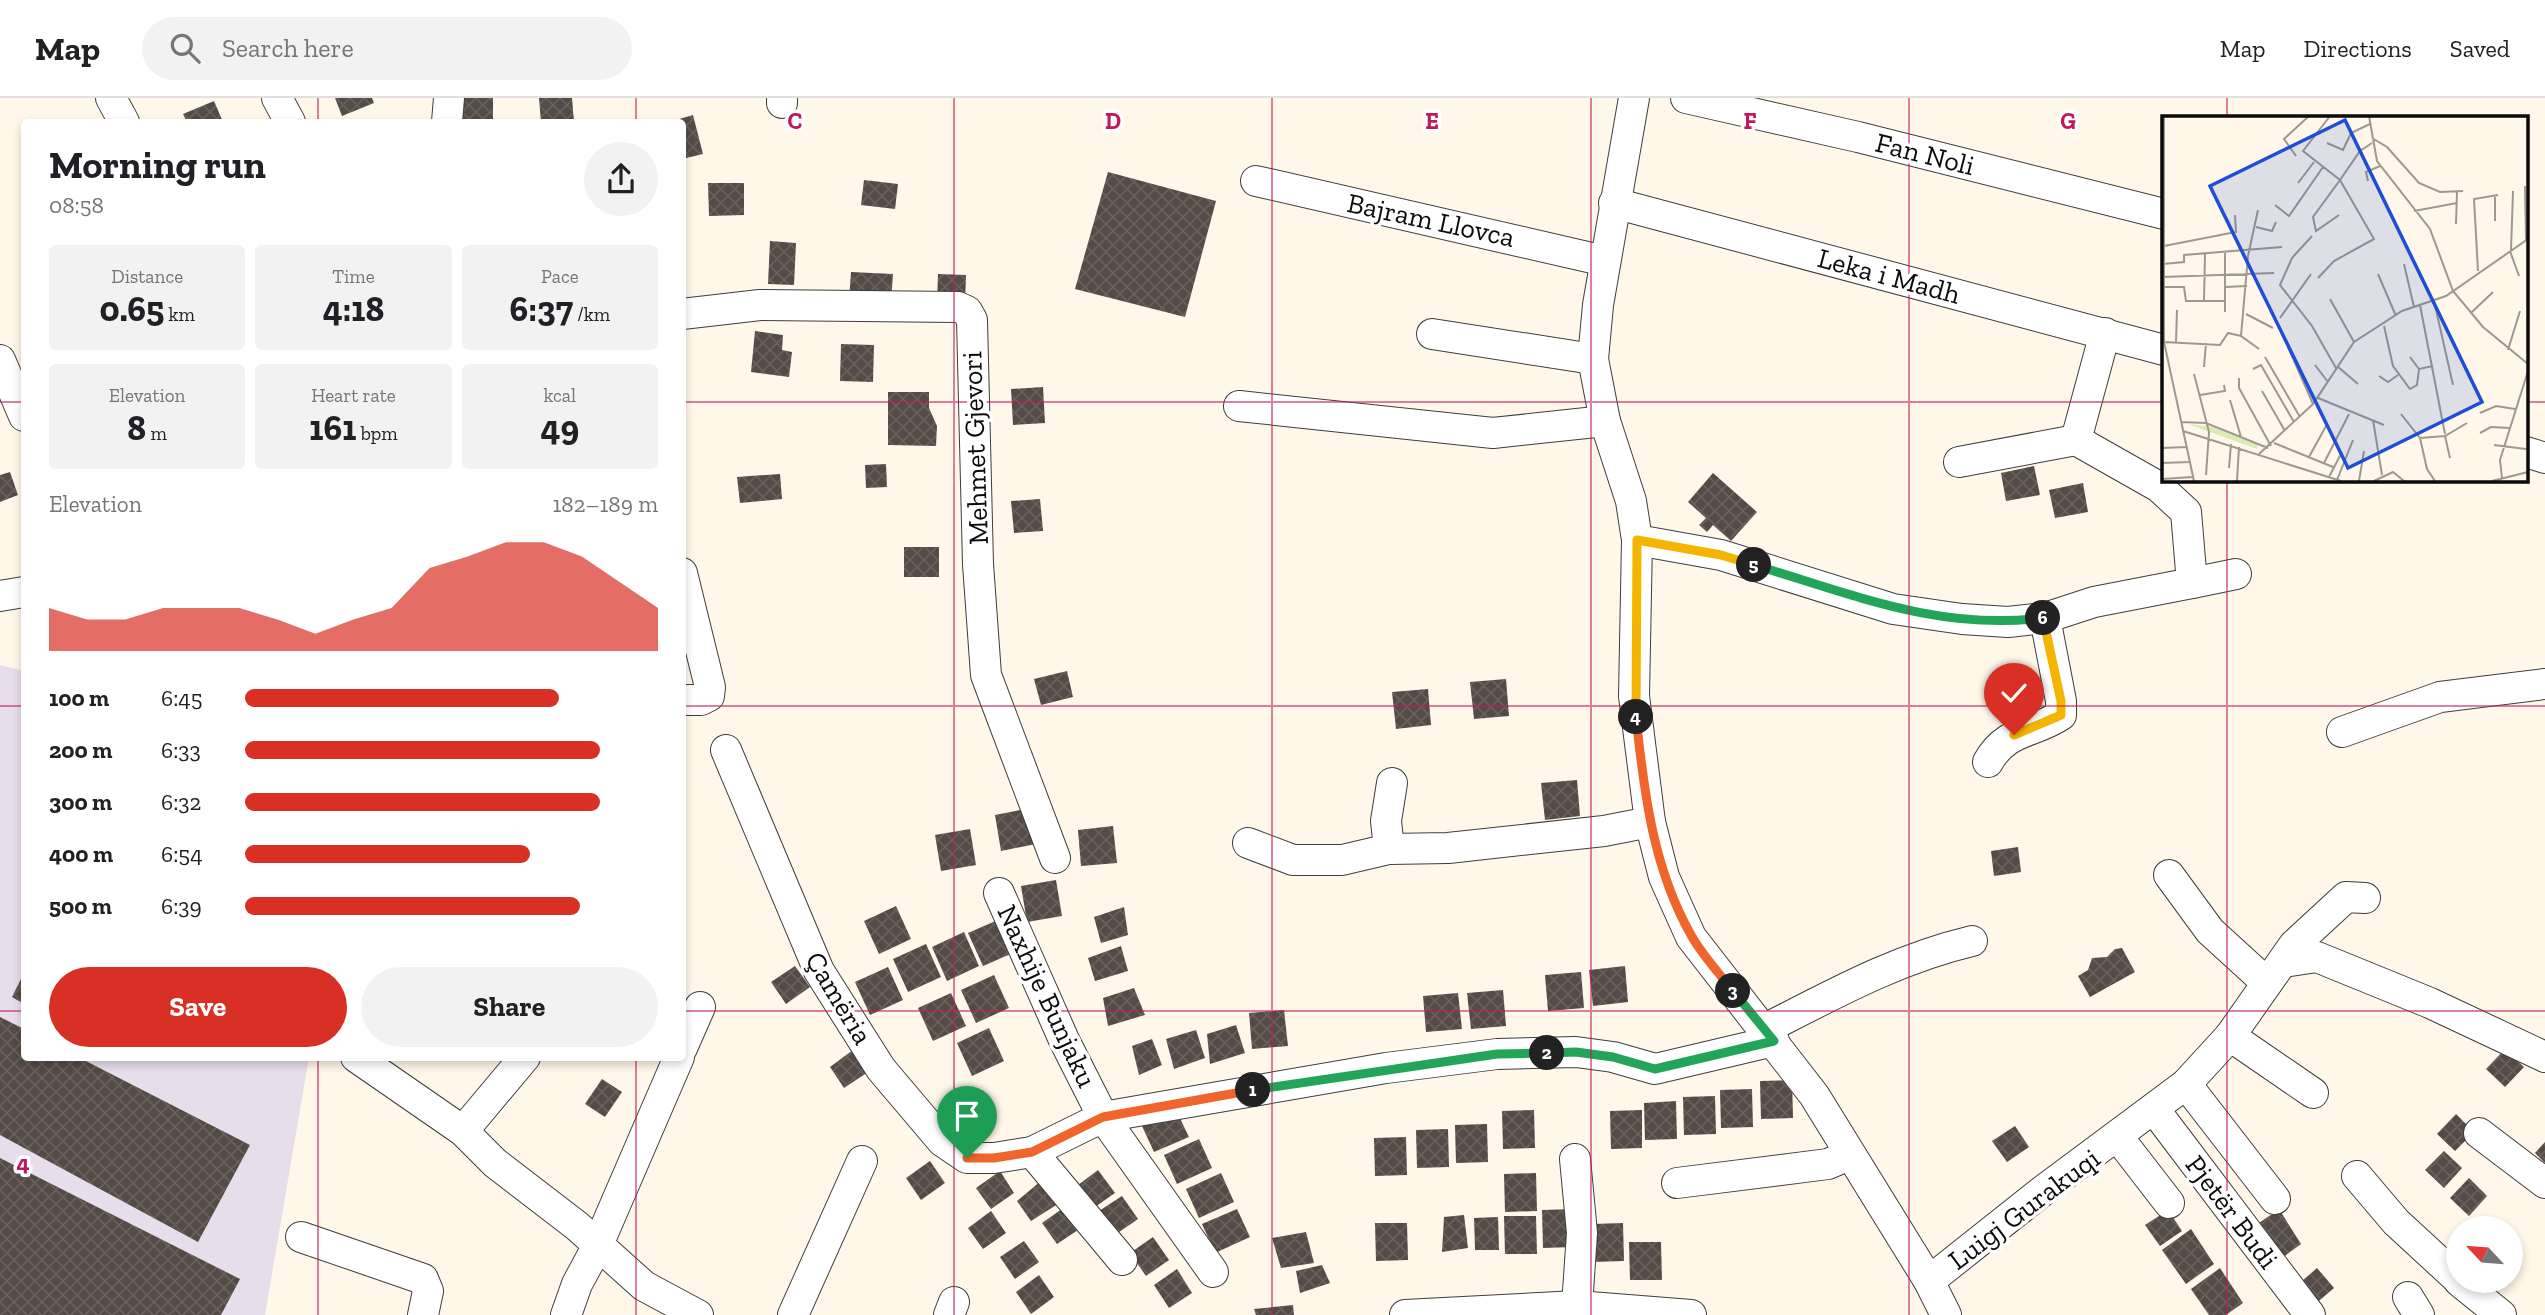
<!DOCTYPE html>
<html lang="en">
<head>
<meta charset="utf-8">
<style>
  body { margin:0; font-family:"Zilla Slab",serif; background:#f2f2f2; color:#202124; height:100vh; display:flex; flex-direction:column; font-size:26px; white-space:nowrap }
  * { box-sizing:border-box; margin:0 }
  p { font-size:23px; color:#757577 }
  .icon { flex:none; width:38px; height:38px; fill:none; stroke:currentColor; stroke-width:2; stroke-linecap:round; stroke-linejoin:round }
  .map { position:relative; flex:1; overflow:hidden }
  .sheet { position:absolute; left:21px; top:21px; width:665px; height:942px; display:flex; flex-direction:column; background:#fff; border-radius:7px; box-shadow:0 4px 10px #0003 }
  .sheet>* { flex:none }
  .needle { width:46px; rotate:296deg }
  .tools { position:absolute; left:2446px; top:1118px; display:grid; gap:14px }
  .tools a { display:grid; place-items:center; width:77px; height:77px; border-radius:50%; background:#fff; box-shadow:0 4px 10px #0003; font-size:35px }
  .pin { position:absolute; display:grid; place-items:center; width:60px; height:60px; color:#fff; margin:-72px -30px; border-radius:50% 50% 50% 0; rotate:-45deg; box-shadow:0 0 7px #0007 }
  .pin .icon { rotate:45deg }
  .km { position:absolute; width:35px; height:35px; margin:-18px; border-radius:50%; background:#222; color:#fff; font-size:19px; line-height:35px; text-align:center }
  .round { display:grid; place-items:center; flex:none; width:74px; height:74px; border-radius:37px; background:#f2f2f2 }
  .headline { display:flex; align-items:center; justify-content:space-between; height:119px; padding:0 28px }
  h1 { font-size:38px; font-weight:800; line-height:52px }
  .metrics { display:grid; grid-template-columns:repeat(3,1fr); gap:10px; height:119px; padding:7px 28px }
  .metrics div { display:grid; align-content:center; border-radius:7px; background:#f2f2f2; text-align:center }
  .metrics b { font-size:35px; font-weight:800 }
  .metrics small { font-size:19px; font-weight:400 }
  .metrics p { font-size:19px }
  .chart { height:196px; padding:14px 28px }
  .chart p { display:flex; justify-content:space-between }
  .chart svg { width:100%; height:126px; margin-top:7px; fill:#d93025; opacity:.7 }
  .primary-button { display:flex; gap:14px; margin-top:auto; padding:14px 28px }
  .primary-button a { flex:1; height:80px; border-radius:42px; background:#d93025; color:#fff; font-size:28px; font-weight:800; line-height:80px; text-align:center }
  .primary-button a+a { background:#f2f2f2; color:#202124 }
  ul { padding:0 28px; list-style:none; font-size:23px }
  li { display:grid; grid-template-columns:112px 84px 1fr; align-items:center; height:52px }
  li i { height:18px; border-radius:9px; background:#d93025 }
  header { display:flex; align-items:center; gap:42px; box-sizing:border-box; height:98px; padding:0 35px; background:#fff; border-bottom:2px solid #e0e0e0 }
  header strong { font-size:33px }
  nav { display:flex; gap:38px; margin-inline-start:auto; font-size:24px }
  .search { width:490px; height:63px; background:#f2f2f2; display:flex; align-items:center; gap:18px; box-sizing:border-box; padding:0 24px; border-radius:38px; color:#757577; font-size:26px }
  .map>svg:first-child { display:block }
</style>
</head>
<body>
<header>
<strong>Map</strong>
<div class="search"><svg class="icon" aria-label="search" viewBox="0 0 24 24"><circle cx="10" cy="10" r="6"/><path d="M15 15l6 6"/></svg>Search here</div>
<nav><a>Map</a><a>Directions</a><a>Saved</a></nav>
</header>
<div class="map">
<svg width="2545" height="1217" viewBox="0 0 2545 1217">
  <defs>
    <pattern id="building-cross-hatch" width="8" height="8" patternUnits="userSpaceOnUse" patternTransform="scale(1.75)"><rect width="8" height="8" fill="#544a46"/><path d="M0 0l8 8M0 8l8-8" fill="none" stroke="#68605c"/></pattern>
  </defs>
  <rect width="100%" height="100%" fill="#fff7e9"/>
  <polygon fill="#e7deeb" points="0,567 24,573 24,959 309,959 265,1217 0,1217"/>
  <g fill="url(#building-cross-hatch)">
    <polygon points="335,0 372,0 374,5 342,18"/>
    <polygon points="463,0 493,0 493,23 462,22"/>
    <polygon points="539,0 572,0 574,24 541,24"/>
    <polygon points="214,3 223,24 187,24 183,16"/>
    <polygon points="693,17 703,56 682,61 682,24 669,24"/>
    <polygon points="1108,74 1216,103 1185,219 1075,191"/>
    <polygon points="864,82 898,86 895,111 861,107"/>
    <polygon points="708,85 744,85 744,117 709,118"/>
    <polygon points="770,143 796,145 794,187 768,186"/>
    <polygon points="851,174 893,176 891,204 849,202"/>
    <polygon points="938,176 966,177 965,206 937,205"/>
    <polygon points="755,233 783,237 782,252 792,254 789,279 751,274"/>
    <polygon points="841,246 874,247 873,284 840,283"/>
    <polygon points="1043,289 1045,325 1013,327 1011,291"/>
    <polygon points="888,294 929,294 929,310 937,328 936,348 888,347"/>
    <polygon points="886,366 887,389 866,390 865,367"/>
    <polygon points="2034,368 2040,397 2006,403 2001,375"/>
    <polygon points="10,374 18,397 0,404 0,377"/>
    <polygon points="1713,375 1757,414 1731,443 1713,427 1707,434 1699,427 1706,420 1688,404"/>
    <polygon points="780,376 782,401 740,405 737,379"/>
    <polygon points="2083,385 2088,414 2055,420 2049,392"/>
    <polygon points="1040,401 1043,433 1014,435 1011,403"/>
    <rect x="904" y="449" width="35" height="30"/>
    <polygon points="1067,573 1073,599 1041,607 1034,581"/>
    <polygon points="1506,581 1509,618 1474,621 1470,584"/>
    <polygon points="1428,591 1431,627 1396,631 1392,594"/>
    <polygon points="1577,682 1580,718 1545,722 1541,685"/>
    <polygon points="1030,710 1036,746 1001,753 995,717"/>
    <polygon points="1113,728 1117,765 1081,768 1078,732"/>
    <polygon points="970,731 976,767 941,773 935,737"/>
    <polygon points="2018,749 2021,774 1994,778 1991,753"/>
    <polygon points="1056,782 1062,818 1027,824 1021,788"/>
    <polygon points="896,808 911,841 879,856 864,823"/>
    <polygon points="1124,809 1128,837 1101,845 1094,819"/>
    <polygon points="1000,821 1015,854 983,868 968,835"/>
    <polygon points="964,834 979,868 947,883 932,849"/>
    <polygon points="926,846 941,879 908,894 893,861"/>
    <polygon points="1121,848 1128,873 1095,883 1088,860"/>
    <polygon points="2122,850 2135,874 2090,899 2078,878 2088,872 2092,860 2107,859 2115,851"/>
    <polygon points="795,868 810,889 786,906 771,884"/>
    <polygon points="1625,868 1628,904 1593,908 1589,872"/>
    <polygon points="888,869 903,902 870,917 855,884"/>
    <polygon points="1581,874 1584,910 1548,913 1545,877"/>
    <polygon points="24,875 24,906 12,899"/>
    <polygon points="994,877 1009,910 976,925 961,892"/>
    <polygon points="1134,890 1145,917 1108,928 1103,900"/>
    <polygon points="1503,892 1506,928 1471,931 1467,895"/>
    <polygon points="951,895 966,928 933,943 918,910"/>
    <polygon points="1458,895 1462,931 1426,934 1423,898"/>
    <polygon points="1284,912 1288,948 1252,951 1249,915"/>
    <polygon points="0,919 24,931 24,959 78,959 250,1047 198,1144 0,1037"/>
    <polygon points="1236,927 1245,955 1210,966 1207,936"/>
    <polygon points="989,930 1004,963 972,978 957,945"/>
    <polygon points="1196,932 1205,960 1174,971 1166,941"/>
    <polygon points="1152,941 1162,967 1139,977 1132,948"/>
    <polygon points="2505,951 2524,969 2505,989 2486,971"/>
    <polygon points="853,952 868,974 844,990 830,969"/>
    <polygon points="602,981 622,994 605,1019 585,1006"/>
    <polygon points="1792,982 1793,1020 1761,1021 1760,983"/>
    <polygon points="1752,991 1753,1029 1721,1030 1720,992"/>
    <polygon points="1715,998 1716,1036 1684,1037 1683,999"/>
    <polygon points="1676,1003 1677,1041 1645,1042 1644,1005"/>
    <polygon points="1175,1010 1189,1039 1154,1054 1141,1026"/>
    <polygon points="1534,1012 1535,1050 1503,1051 1502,1013"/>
    <polygon points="1642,1012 1642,1050 1611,1051 1610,1013"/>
    <polygon points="2456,1016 2474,1034 2455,1053 2437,1036"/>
    <polygon points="1487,1026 1488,1064 1456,1065 1455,1027"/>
    <polygon points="2015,1028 2029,1049 2007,1064 1992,1043"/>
    <polygon points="1448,1031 1449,1069 1417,1070 1416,1032"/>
    <polygon points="1406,1039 1407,1077 1375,1078 1374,1040"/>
    <polygon points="1199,1041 1212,1070 1177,1086 1164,1057"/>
    <polygon points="2545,1044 2545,1065 2535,1055"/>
    <polygon points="2444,1053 2462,1070 2444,1090 2425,1072"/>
    <polygon points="0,1060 240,1181 221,1217 0,1217"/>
    <polygon points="930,1063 945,1085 921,1102 906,1080"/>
    <polygon points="1098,1072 1115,1095 1095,1109 1078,1087"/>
    <polygon points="1000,1073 1014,1095 991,1111 976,1090"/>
    <polygon points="1221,1075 1234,1104 1199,1120 1186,1091"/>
    <polygon points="1536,1075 1537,1113 1505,1114 1504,1076"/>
    <polygon points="2469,1080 2487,1098 2469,1118 2450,1100"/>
    <polygon points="1041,1083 1061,1104 1031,1123 1017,1103"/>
    <polygon points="1122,1098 1138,1121 1115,1137 1099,1113"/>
    <polygon points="1066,1108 1081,1130 1057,1146 1042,1125"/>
    <polygon points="1237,1111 1250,1139 1215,1155 1202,1126"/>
    <polygon points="1573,1111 1574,1149 1543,1150 1542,1112"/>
    <polygon points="2279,1111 2301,1146 2274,1166 2249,1132"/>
    <polygon points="2168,1112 2182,1133 2160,1148 2145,1127"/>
    <polygon points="991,1113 1006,1135 983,1151 968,1130"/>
    <polygon points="1464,1117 1468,1150 1442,1154 1444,1119"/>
    <polygon points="1504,1118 1536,1118 1537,1156 1505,1156"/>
    <polygon points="1498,1119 1499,1152 1475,1152 1474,1120"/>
    <polygon points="1375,1125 1407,1125 1408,1162 1376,1163"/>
    <polygon points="1623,1125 1624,1163 1593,1164 1592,1126"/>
    <polygon points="2191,1131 2214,1166 2186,1186 2162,1152"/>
    <polygon points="1306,1134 1314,1165 1281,1170 1272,1140"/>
    <polygon points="1153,1139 1169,1162 1146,1178 1130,1155"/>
    <polygon points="1024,1143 1039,1164 1015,1181 1000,1159"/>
    <polygon points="1629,1144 1661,1144 1662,1182 1630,1182"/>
    <polygon points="1322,1167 1330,1185 1300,1195 1296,1173"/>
    <polygon points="2220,1170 2243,1205 2226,1217 2209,1217 2191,1191"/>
    <polygon points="2317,1170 2334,1190 2313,1208 2296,1188"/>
    <polygon points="1177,1171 1192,1195 1169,1210 1154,1187"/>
    <polygon points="1039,1177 1054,1199 1031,1216 1016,1194"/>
    <polygon points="1293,1207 1294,1217 1256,1217 1254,1211"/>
  </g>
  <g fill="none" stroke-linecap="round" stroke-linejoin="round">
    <g stroke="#3e3e3e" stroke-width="32">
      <g id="minor">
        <polyline points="111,0 124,24"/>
        <polyline points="277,0 290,24"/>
        <polyline points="782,0 782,5"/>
        <polyline points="1634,0 1598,207 1593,261 1605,323 1631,403 1637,442 1634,598 1650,724 1664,779 1691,839 1814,997 1929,1183 1946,1217"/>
        <polyline points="1686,0 1858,39 2164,116"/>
        <polyline points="447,24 449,0"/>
        <polyline points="1256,83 1605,163"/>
        <polyline points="1614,105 2164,252"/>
        <polyline points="682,216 760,207 958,209 967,213 972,222 978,466 986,577 1055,760"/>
        <polyline points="1432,236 1593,261"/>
        <polyline points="0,262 24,318"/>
        <polyline points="1239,308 1493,335 1605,323"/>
        <polyline points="2526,354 2545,360"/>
        <polyline points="1959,364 2076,342 2105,235"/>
        <polyline points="1637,442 1721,457 1893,511 1962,521 2008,524 2045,520 2094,504 2192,485 2186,414 2159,389 2076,342"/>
        <polyline points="682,475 710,589 709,598 701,602 682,602"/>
        <polyline points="2192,485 2236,476"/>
        <polyline points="0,498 24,494"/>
        <polyline points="2342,634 2440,599 2545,586"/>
        <polyline points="726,652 819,873 881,971 942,1043 967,1060 994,1060 1032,1054 1103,1019 1386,970 1497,956 1576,954 1613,959 1655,971 1774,943"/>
        <path d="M1988,664C2006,631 2035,635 2061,617V603L2045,520"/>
        <polyline points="1248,745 1293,762 1342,762 1389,751 1448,750 1604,733 1650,724"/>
        <polyline points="1389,751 1386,723 1392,685"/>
        <polyline points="2169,777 2210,833 2267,885"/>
        <polyline points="999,795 1064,942 1103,1019 1213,1174"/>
        <polyline points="2283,864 2317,859 2430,905 2545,959"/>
        <path d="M1763,932C1832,897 1896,861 1972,843"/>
        <polyline points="2230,938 2313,995"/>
        <polyline points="682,950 700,909"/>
        <polyline points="356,959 463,1033 495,1065 577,1128 644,1188 698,1217"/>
        <polyline points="2186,986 2275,1101"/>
        <polyline points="2154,1011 2310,1217"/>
        <polyline points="463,1033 525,959"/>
        <polyline points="2479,1035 2545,1085"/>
        <polyline points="2118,1039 2169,1105"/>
        <polyline points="1032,1054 1122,1162"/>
        <polyline points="1575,1061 1582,1135 1577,1208"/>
        <polyline points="2357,1078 2396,1124 2459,1182"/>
        <polyline points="1677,1085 1828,1066 1849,1057"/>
        <polyline points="301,1139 423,1181 428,1193 423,1217"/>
        <polyline points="1929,1183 2045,1091 2186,986 2230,938 2294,847 2346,799 2365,800"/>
        <polyline points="2459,1183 2501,1217"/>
        <polyline points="2408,1199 2419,1217"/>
        <polyline points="566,1217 577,1186 597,1149 679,959"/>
        <polyline points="793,1217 862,1063"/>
        <polyline points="949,1217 954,1204"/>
        <polyline points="1405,1217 1577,1208 1691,1217"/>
      </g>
    </g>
    <use href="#minor" stroke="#fff" stroke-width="30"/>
  </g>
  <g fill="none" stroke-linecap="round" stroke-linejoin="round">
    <g stroke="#fff" stroke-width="14">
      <polyline id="split-1" points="967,1060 994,1060 1032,1054 1103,1019 1253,992"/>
    </g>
    <g stroke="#fff" stroke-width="14">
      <polyline id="split-2" points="1253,992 1497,956 1547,955"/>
    </g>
    <g stroke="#fff" stroke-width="14">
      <polyline id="split-3" points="1547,955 1576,954 1613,959 1655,971 1774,943 1733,893"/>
    </g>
    <g stroke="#fff" stroke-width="14">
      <path id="split-4" d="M1636,619C1644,694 1653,770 1691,837C1702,857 1719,875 1733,893"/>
    </g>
    <g stroke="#fff" stroke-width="14">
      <polyline id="split-5" points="1636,619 1637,442 1721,457 1754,467"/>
    </g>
    <g stroke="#fff" stroke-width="14">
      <path id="split-6" d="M1754,467C1852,496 1938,533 2043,520"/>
    </g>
    <g stroke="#fff" stroke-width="14">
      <polyline id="split-7" points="2014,637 2061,617 2061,603 2043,520"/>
    </g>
    <use href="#split-1" stroke="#f0652b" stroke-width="9"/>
    <use href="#split-2" stroke="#22a559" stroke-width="9"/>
    <use href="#split-3" stroke="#22a559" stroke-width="9"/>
    <use href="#split-4" stroke="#f0652b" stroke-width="9"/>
    <use href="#split-5" stroke="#f5b400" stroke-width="9"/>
    <use href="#split-6" stroke="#22a559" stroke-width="9"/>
    <use href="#split-7" stroke="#f5b400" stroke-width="9"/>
  </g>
  <path fill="none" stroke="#c2185b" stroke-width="2" stroke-opacity="0.55" d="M318,0V24M636,0V24M954,0V1217M1272,0V1217M1591,0V1217M1909,0V1217M2227,0V19M0,304H24M682,304H2164M2526,304H2545M2227,382V1217M0,608H24M682,608H2545M0,913H24M682,913H2545M318,959V1217M636,959V1217"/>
  <g text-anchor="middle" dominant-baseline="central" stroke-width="7" stroke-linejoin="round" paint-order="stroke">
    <g font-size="28" fill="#0b0b0b" stroke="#fff">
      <text transform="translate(1925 56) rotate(14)">Fan Noli</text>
      <text transform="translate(1431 122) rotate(12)">Bajram Llovca</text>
      <text transform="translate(1889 178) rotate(15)">Leka i Madh</text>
      <text transform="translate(975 350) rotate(-92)">Mehmet Gjevori</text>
      <text transform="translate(1047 898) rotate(65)">Naxhije Bunjaku</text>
      <text transform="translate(839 900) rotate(59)">Çamëria</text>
      <text transform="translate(2024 1111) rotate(-37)">Luigj Gurakuqi</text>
      <text transform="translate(2232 1114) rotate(53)">Pjetër Budi</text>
    </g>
  </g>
  <g transform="translate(2162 18)">
    <rect width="366" height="366" fill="#fff7e9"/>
    <path d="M26,308L50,311L96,329L95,333Z" fill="#d9ecb0"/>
    <path fill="none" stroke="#9d9990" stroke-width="2" d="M2,0V226L32,365M168,0L141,35L178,64L151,101L154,115L177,99M207,0L215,45L268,113L291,175L321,211L366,248M210,22L225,31L257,67L278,76L301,75M165,27L181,34L189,17L208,8M134,40L122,23L147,0M206,65L204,56L218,50M136,67L152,46M363,70L364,124M113,89L127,100L161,51M252,95L295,87M333,105V81M294,108L295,76M94,111L110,115L114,106M150,120L130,142L118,169L150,210L174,252M2,130L74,116L73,99M349,134L351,75M63,135V196M348,135L357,160M1,148L22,146V139L120,131M242,148L252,191M316,155L312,83L336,79M216,158L234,200M1,161L112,157M156,162L172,145L212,123L178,64L198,35L210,27M1,171H22L24,185H63M63,171L85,170M168,183L192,226M42,185L43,138M272,185L291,269M258,189L283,318M310,196L331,176M84,198L111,212M118,202L149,158M222,210L231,250L248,273L255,269L257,253M79,220L86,140L96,94M122,222L151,288M2,226L58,229L66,217L79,220L97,233M14,226L15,194M346,234L358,195M103,241L138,301M248,241L257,253L271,250M153,249L166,266M175,250L196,268M42,251L44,227M91,253L99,249L132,306M32,258L47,316L44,359M217,260L226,266L236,259M77,262V272L109,330M100,275L123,315M38,279L63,275L62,269M156,282L222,309M68,284L79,321M318,297L334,290L353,293M239,298L258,322L283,320L305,307M211,304L220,359M19,306L44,307L106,332M21,315L179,365M318,317L329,311L348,312M283,320L288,342M258,322L265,353L273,365M112,327L171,351M332,329L364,333M0,332L24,331M97,338L151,288L192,226L240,195L284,180L366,123M147,341L164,310M0,347L27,346M162,347L187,298M67,352L69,328M167,361L180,336M340,362L338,344L366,255M0,363L31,361M175,364L191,324M75,365L77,331M197,365L202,335M212,365L231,356L242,365M330,365L366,356"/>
    <path fill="#1d4ed8" fill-opacity="0.15" stroke="#1d4ed8" stroke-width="3.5" d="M183,4L320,286L186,352L48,70Z"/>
    <rect width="366" height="366" fill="none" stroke="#0b0b0b" stroke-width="3.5"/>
  </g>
  <g font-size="23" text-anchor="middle" font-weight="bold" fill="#c2185b" stroke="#fff" stroke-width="7" stroke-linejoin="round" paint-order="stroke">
    <text x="795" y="31">C</text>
    <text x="1113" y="31">D</text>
    <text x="1432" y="31">E</text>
    <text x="1750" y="31">F</text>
    <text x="2068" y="31">G</text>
    <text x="23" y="1073">4</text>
  </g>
</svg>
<div class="tools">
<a><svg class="needle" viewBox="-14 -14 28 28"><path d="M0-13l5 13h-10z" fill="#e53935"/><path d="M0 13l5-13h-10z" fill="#757577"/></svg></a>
</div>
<div class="pin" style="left:967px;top:1060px;background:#1e9e55"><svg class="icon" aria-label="arrive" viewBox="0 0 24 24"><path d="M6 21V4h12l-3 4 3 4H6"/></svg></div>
<div class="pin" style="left:2014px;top:637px;background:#d93025"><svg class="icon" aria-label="check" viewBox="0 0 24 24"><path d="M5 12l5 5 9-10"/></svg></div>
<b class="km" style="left:1253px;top:992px">1</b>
<b class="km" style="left:1547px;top:955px">2</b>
<b class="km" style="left:1733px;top:893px">3</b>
<b class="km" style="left:1636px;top:619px">4</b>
<b class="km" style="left:1754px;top:467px">5</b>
<b class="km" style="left:2043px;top:520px">6</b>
<section class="sheet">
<div class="headline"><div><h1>Morning run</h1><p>08:58</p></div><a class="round"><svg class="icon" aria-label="share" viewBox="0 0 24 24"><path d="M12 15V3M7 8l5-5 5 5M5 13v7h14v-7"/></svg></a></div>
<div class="metrics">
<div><p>Distance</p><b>0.65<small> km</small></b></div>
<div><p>Time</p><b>4:18</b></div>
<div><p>Pace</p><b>6:37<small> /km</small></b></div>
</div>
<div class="metrics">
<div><p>Elevation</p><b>8<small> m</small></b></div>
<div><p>Heart rate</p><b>161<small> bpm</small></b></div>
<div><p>kcal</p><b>49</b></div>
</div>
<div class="chart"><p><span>Elevation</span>182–189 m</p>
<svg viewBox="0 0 160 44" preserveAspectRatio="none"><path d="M0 44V29L10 33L20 33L30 29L40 29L50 29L60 33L70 38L80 33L90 29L100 15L110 11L120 6L130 6L140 11L150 20L160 29V44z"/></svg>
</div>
<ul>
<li><b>100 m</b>6:45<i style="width:76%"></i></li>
<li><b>200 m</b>6:33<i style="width:86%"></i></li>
<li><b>300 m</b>6:32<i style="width:86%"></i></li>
<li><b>400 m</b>6:54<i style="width:69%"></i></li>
<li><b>500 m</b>6:39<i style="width:81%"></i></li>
</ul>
<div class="primary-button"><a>Save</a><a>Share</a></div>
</section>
</div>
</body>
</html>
